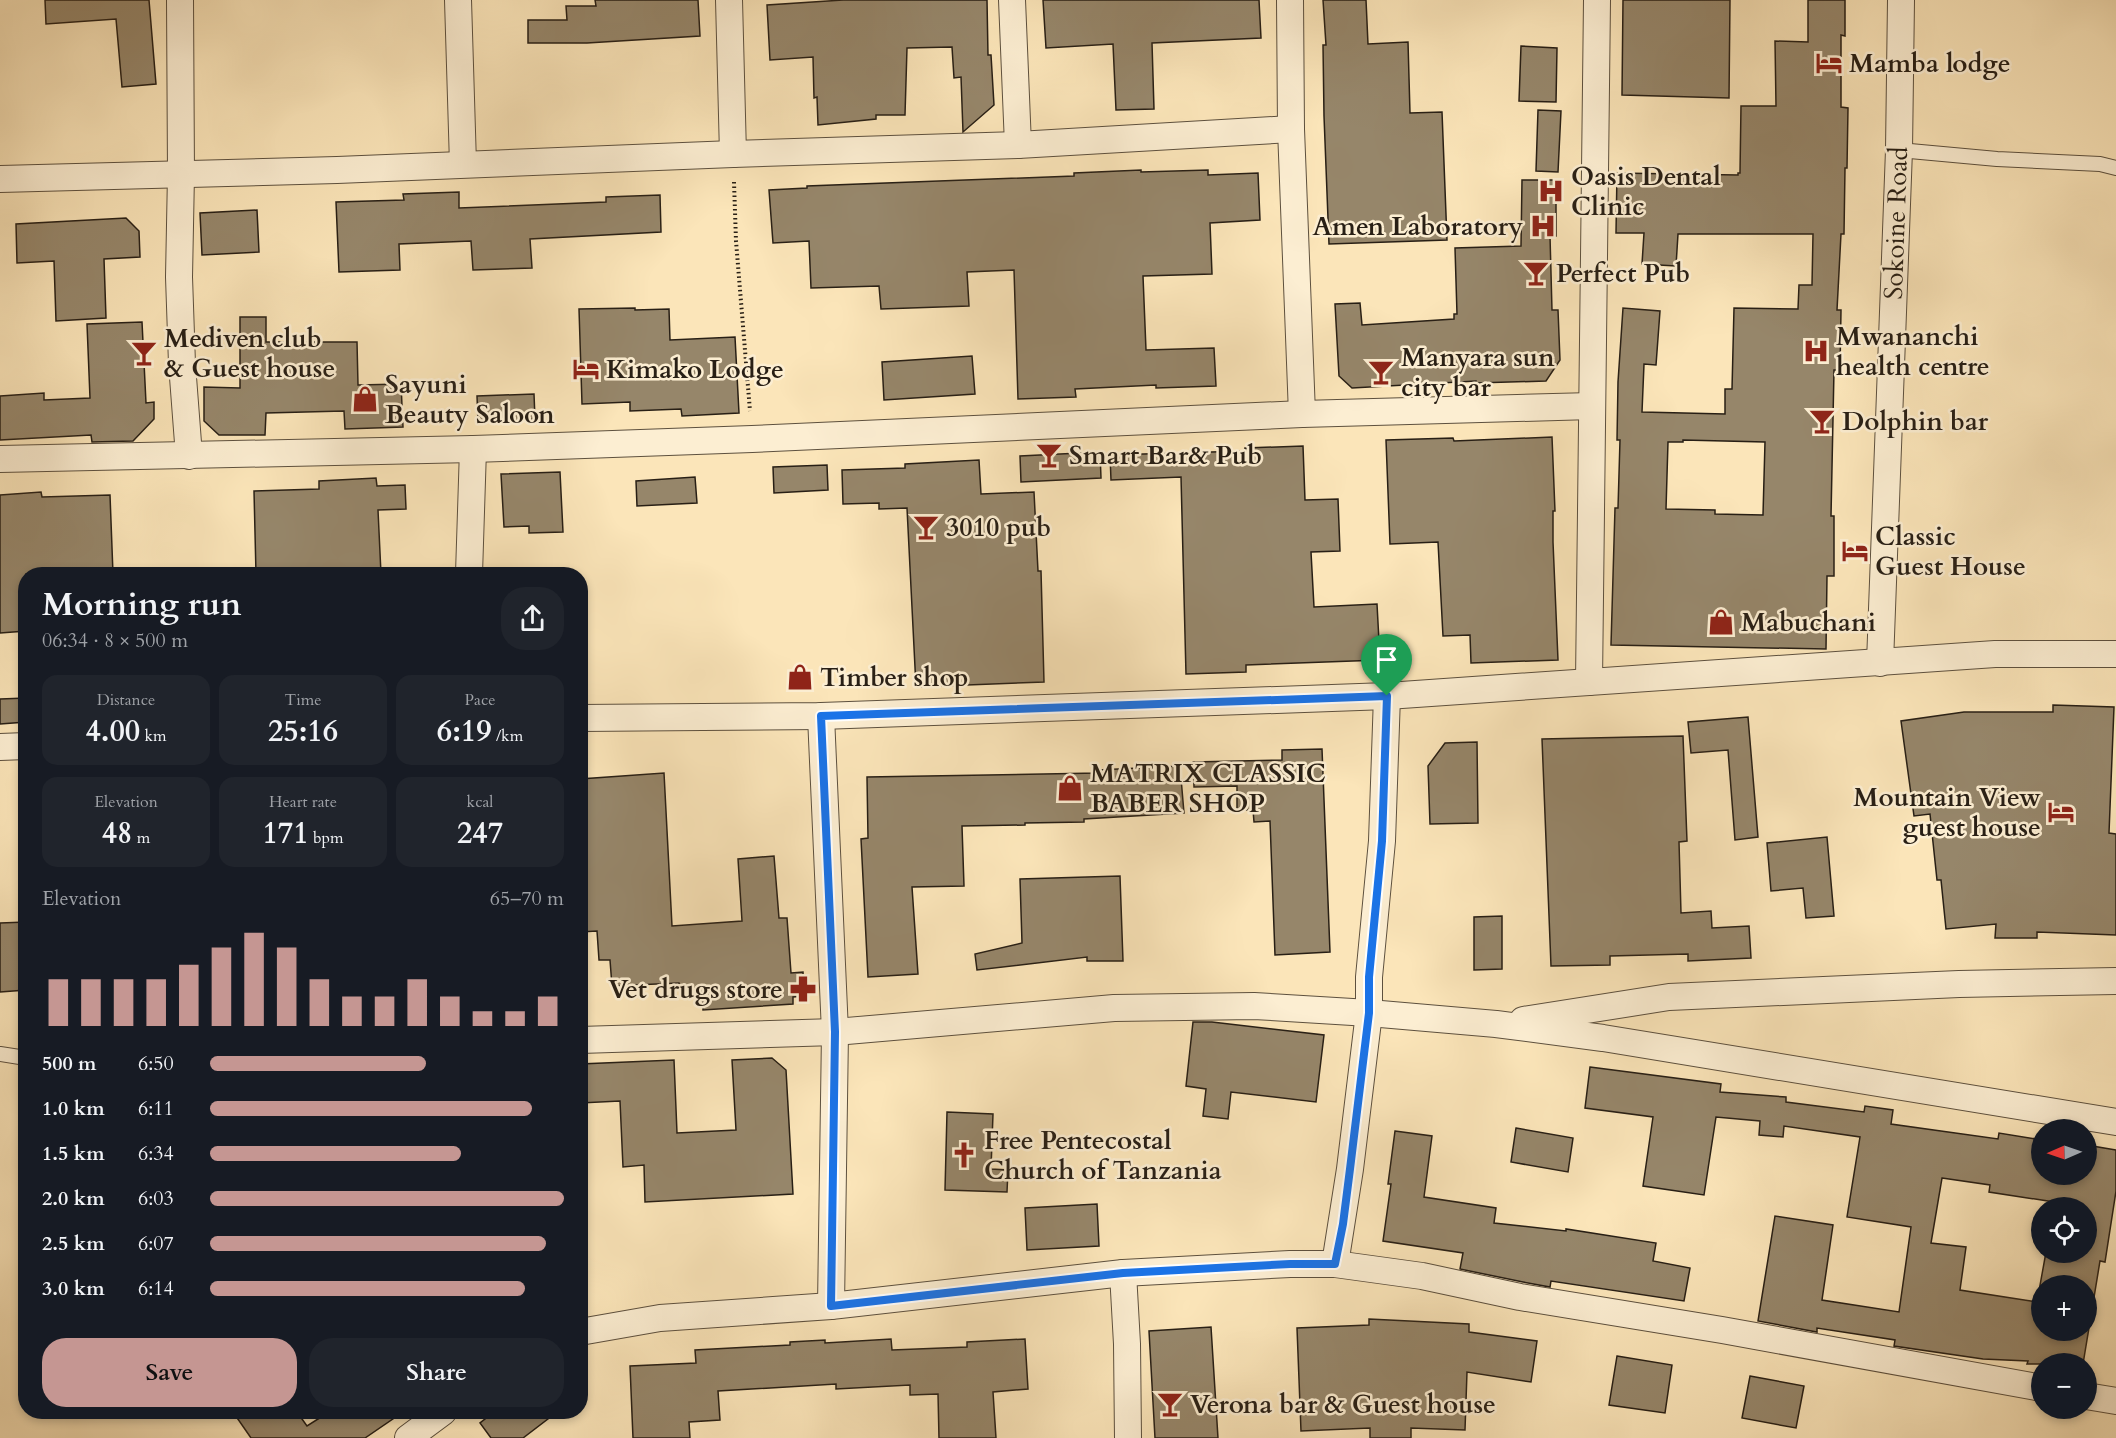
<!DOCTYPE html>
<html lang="en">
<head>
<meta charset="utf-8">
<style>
  body { margin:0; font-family:Cardo,serif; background:#20242c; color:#f1f3f6; height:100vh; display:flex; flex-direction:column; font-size:22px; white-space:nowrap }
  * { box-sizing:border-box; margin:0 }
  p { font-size:20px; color:#9ea1a6 }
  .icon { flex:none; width:33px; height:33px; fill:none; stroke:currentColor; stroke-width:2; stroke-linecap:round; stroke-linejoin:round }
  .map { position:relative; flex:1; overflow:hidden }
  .sheet { position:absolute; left:18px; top:567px; width:570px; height:852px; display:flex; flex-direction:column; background:#171b24; border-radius:24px; box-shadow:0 3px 9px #0003 }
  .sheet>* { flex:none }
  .needle { width:39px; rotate:268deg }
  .controls { position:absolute; left:2031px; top:1119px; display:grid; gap:12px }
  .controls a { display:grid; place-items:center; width:66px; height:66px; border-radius:50%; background:#171b24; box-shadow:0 3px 9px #0003; font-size:30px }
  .pin { position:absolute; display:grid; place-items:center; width:51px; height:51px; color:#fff; margin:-62px -26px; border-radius:50% 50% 50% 0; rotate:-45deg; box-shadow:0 0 6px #0007 }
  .pin .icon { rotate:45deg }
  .round { display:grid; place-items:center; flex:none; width:63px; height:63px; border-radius:24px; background:#20242c }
  .overview { display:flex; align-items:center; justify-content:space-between; height:102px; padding:0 24px }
  h1 { font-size:33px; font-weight:700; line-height:45px }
  .metrics { display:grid; grid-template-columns:repeat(3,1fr); gap:9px; height:102px; padding:6px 24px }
  .metrics div { display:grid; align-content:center; border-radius:15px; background:#20242c; text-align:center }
  .metrics b { font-size:30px; font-weight:700 }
  .metrics small { font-size:16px; font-weight:400 }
  .metrics p { font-size:16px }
  .chart { height:168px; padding:12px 24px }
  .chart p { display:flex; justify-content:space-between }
  .chart svg { width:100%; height:108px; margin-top:6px; stroke:#c59692; stroke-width:6 }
  .primary-button { display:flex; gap:12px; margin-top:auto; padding:12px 24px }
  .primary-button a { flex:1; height:69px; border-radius:24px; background:#c59692; color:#111; font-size:24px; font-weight:700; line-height:69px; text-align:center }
  .primary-button a+a { background:#20242c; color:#f1f3f6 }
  ul { padding:0 24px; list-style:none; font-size:20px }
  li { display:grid; grid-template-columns:96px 72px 1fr; align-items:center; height:45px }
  li i { height:15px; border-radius:8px; background:#c59692 }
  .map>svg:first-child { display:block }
</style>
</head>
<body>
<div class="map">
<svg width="2116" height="1438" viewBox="0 0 2116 1438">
  <rect width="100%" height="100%" fill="#fbe5b9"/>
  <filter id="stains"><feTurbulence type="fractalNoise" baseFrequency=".00333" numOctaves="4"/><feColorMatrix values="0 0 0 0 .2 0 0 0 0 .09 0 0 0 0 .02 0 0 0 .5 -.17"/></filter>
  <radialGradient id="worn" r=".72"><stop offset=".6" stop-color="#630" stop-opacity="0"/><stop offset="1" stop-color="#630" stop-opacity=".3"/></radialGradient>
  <g fill="#96866a" stroke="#281f15" stroke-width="1.5" fill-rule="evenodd">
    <polygon points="45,0 149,0 156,84 122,87 116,19 46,24"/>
    <polygon points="595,0 698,0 700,36 587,43 528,43 528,20 567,20 566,6 596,6"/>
    <polygon points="843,0 987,0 988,55 991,55 994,105 963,132 961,77 954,78 952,47 907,48 905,115 876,115 876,119 818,125 817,97 814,98 813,57 770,60 767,5"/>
    <polygon points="1043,0 1259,0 1261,38 1152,43 1154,109 1116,110 1113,44 1046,48"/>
    <polygon points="1323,0 1366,0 1368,44 1408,42 1410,113 1442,112 1447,240 1329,244 1324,116 1323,45 1326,45"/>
    <polygon points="1623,0 1730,0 1729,98 1622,95"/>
    <path d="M1808,0H1845V36L1841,35V107L1848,108L1847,168H1845L1844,234H1841L1837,310H1841L1840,370H1834L1831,516H1834V576H1827L1826,649L1611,645L1615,508H1618L1620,440H1617L1618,382L1623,308L1660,311L1656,365L1644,364L1642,412L1725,414V389H1732L1734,308L1798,309L1799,285H1812L1813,234H1678L1676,266L1642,264L1644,233H1616L1617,173L1738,175V173H1740L1741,106H1776L1775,41L1808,42ZM1683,440L1765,442L1763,515L1715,514V510L1666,509L1668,442H1683Z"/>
    <polygon points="1521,46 1557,48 1556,102 1519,101"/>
    <polygon points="1538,110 1561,111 1558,172 1536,171"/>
    <polygon points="1141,170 1141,172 1208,170 1208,175 1258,173 1260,220 1210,223 1212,274 1143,276 1146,350 1214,348 1216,386 1156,388 1156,385 1075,389 1076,397 1018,399 1014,270 967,272 969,306 881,309 879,286 811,288 809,241 773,243 769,190 807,188 807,186 1074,176 1074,173"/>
    <polygon points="1522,180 1556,180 1556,236 1550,236 1552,310 1558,310 1560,360 1546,381 1476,383 1476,381 1352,388 1339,376 1335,304 1360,303 1362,325 1454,319 1454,314 1457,314 1455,248 1521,246"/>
    <polygon points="459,192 459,208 606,202 606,197 660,195 661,232 530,239 532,268 473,270 471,241 399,244 400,270 339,272 336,202 404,200 403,194"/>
    <polygon points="257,210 259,252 202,255 200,213"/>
    <polygon points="126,218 139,231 140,257 104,259 106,318 56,321 54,261 17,263 16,224"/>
    <polygon points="635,308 635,310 669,309 670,340 735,337 739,413 682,416 681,409 630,411 630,402 582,404 579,309"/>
    <polygon points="240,317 266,317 266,342 357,342 358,385 401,384 403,427 345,429 344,411 266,413 265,435 219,435 204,421 204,387 240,388"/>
    <polygon points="142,322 146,403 154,402 154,419 133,441 92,442 91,435 0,440 0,396 44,393 44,400 90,398 87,324"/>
    <polygon points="972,356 975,394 884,400 882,362"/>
    <polygon points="534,394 535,419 478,422 477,396"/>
    <polygon points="1552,437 1555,511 1553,511 1553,542 1558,660 1471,663 1470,635 1443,636 1438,542 1390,544 1386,440 1453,438 1454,441"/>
    <polygon points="1303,446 1305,500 1338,499 1340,551 1311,552 1314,607 1377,604 1380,660 1246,665 1246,672 1186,674 1181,477 1111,480 1110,455 1245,451 1245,448"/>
    <polygon points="1100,452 1101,478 1021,482 1020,456"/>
    <polygon points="979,460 981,494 1034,492 1038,571 1041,571 1044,682 916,687 907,508 879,509 879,503 843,504 842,470 905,468 905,464"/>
    <polygon points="827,465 828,490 774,493 773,467"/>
    <polygon points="560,472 563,532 529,533 529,526 504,527 501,474"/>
    <polygon points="695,477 697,503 637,506 636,481"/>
    <polygon points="376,478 377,486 405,485 406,509 378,510 381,574 256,574 254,491 319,489 319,481"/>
    <polygon points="41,492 42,497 110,495 113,574 26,574 26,631 0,633 0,495"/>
    <polygon points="26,698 26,722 0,724 0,699"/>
    <polygon points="2053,705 2114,707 2109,833 2116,834 2116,935 2037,932 2037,938 1995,938 1996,924 1946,929 1941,880 1937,880 1930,814 1914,816 1901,721 1964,712 2053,712"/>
    <polygon points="1748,717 1758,837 1735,840 1728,750 1691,753 1688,722"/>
    <polygon points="1683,736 1687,841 1679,842 1681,913 1711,911 1712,928 1749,926 1751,958 1688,961 1688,954 1610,956 1610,965 1551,966 1542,739"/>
    <polygon points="1477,742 1478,823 1430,824 1428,766 1445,743"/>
    <polygon points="1322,749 1330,952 1275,955 1270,821 1254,822 1253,810 1237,810 1237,786 1194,787 1193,762 1282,760 1282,750"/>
    <polygon points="1180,766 1184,813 1084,819 1084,822 1025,823 1025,825 962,826 964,886 912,887 918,974 868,977 861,839 868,838 867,777 1098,773 1098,770"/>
    <polygon points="664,773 672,926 742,921 738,859 774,856 779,918 787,918 791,973 803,972 804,996 793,997 793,1004 703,1010 702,988 680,989 679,983 612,986 610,960 599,960 597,931 580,932 580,779"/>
    <polygon points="1827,837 1834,916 1806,918 1803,888 1771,891 1767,843"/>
    <polygon points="1120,876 1123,961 1087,961 1087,957 977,970 975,954 1022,943 1020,879"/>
    <polygon points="1502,916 1502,969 1474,970 1474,917"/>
    <polygon points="26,922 26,990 0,992 0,923"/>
    <polygon points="1193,1022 1212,1022 1324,1035 1316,1102 1231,1092 1228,1119 1203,1116 1206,1089 1186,1086"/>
    <polygon points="772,1058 786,1070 793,1194 645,1202 644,1165 623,1167 620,1101 580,1103 580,1064 674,1060 677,1133 736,1130 732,1060"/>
    <path d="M1590,1067L1721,1084L1720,1092L1786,1097V1102L1864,1112L1865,1106L1893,1110L1891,1124L1998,1139L1999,1133L2042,1140V1174H2086V1145L2116,1150V1191L2105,1262L2100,1261L2083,1364H2027L2028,1361L1983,1359L1894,1346L1895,1340L1817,1328V1332L1758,1321L1775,1216L1833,1225L1822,1300L1899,1312L1911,1227L1847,1217L1860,1137L1784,1126L1783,1137L1759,1135L1760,1121L1716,1117L1704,1195L1643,1186L1653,1117L1585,1108ZM1942,1178L1990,1185L1989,1192L2054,1202L2053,1208H2086V1252H2046L2037,1302L1960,1290L1966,1247L1931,1243ZM2042,1286H2086V1330H2042Z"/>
    <polygon points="947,1112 993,1114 991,1169 1008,1170 1007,1192 945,1190"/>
    <polygon points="1516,1128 1573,1138 1568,1172 1511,1162"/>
    <polygon points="1395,1131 1432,1136 1424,1197 1496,1208 1494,1223 1566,1231 1566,1229 1656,1243 1653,1261 1690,1268 1684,1301 1551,1281 1550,1287 1523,1282 1460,1269 1463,1253 1383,1241 1391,1184 1388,1184"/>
    <polygon points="1097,1204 1099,1246 1027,1250 1025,1208"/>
    <polygon points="1369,1319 1469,1324 1469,1332 1537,1341 1531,1382 1467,1372 1465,1430 1411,1428 1411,1438 1370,1438 1370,1428 1301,1431 1297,1328 1369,1325"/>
    <polygon points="1211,1327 1218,1438 1155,1438 1149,1331"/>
    <polygon points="891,1339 892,1350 967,1347 967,1342 1025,1339 1028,1389 993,1392 996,1438 939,1438 938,1394 910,1395 910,1385 836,1389 836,1384 718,1391 720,1420 689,1422 690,1438 633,1438 630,1366 696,1363 695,1350 790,1345 790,1342 825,1340 825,1343"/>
    <polygon points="1617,1356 1672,1365 1665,1413 1609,1405"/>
    <polygon points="1750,1376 1804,1386 1796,1428 1742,1418"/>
    <polygon points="233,1412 297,1412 307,1426 329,1412 403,1412 365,1438 251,1438"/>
    <polygon points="494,1412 557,1412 523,1438 491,1438 480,1423"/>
  </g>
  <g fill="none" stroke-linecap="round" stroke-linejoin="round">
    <g stroke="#5d503e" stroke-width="16">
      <g id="lane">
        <polyline points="1899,150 1997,159 2100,164 2116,168"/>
        <polyline points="0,1054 26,1058"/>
      </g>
    </g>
    <g stroke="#5d503e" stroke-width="28">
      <g id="street">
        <polyline points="180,0 181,174 179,277 182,364 189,456"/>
        <polyline points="458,0 463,164"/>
        <polyline points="729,0 733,154"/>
        <polyline points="1012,0 1018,145"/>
        <polyline points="1290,0 1291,129 1302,414"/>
        <polyline points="0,179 337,170 733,154 1018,145 1291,129"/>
        <polyline points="0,459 473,449 752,439 1302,414 1592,406"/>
        <polyline points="469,574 473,449"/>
        <polyline points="1880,663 1899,150 1901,0"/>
        <polyline points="1589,682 1597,0"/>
        <polyline points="821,716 835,1032 831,1306"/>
        <polyline points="580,718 821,716 1387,696 1995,654 2116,654"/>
        <polyline points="0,747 26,746"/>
        <polyline points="1523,1020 1669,997 1959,984 2116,981"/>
        <polyline points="580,1040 835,1032 1114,1008 1254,1006 1369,1013 1496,1024 1603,1038 2116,1122"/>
        <polyline points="1335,1264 1350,1169 1369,1013 1369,977 1382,841 1387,696"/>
        <polyline points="1123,1273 1127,1344 1128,1438"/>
        <polyline points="580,1332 660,1318 831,1306 1123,1273 1290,1264 1335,1264 1422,1276 1520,1297 1722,1330 2042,1388"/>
        <polyline points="2086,1396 2116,1401"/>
        <polyline points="408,1438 443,1412"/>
      </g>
    </g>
    <polyline stroke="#281f15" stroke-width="4" stroke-dasharray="1.5 3" stroke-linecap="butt" points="734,182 736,241 750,411"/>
    <use href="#lane" stroke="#fceed2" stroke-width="14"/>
    <use href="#street" stroke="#fceed2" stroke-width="26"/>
  </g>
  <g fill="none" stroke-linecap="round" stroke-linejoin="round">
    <g stroke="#fff" stroke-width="12">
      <polygon id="route" points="1387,696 1382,841 1369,977 1369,1013 1350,1169 1343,1224 1335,1264 1290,1264 1123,1273 831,1306 835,1032 821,716"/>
    </g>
    <use href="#route" stroke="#1a73e8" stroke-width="8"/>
  </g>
  <defs>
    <g id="hotel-bare" transform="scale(2.07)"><path d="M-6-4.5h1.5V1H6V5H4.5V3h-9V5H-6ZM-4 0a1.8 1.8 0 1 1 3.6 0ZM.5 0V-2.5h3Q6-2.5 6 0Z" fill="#8f2418" stroke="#fceed2" stroke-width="2.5" paint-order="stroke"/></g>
    <g id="hospital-bare" transform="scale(2.07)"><path d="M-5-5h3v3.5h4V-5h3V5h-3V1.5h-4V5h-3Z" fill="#8f2418" stroke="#fceed2" stroke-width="2.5" paint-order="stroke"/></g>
    <g id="bar-bare" transform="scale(2.07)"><path d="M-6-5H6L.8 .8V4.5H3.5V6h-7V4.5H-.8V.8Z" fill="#8f2418" stroke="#fceed2" stroke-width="2.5" paint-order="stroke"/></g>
    <g id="shop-bare" transform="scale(2.07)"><path d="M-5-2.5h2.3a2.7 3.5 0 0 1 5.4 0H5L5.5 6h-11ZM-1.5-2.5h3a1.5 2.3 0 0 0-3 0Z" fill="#8f2418" stroke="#fceed2" stroke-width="2.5" paint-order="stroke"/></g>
    <g id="pharmacy-bare" transform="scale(2.07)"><path d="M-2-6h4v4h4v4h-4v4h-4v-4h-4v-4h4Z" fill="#8f2418" stroke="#fceed2" stroke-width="2.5" paint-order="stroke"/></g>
    <g id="church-bare" transform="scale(2.07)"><path d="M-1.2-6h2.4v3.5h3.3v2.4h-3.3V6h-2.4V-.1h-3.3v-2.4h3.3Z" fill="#8f2418" stroke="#fceed2" stroke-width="2.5" paint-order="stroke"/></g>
  </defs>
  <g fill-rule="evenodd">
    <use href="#hotel-bare" x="1829" y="63"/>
    <use href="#hospital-bare" x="1551" y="191"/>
    <use href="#hospital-bare" x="1543" y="226"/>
    <use href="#bar-bare" x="1536" y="273"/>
    <use href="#hospital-bare" x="1816" y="351"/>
    <use href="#bar-bare" x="144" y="353"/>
    <use href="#hotel-bare" x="586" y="369"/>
    <use href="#bar-bare" x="1381" y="372"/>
    <use href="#shop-bare" x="365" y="399"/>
    <use href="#bar-bare" x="1822" y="421"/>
    <use href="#bar-bare" x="1049" y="455"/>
    <use href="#bar-bare" x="926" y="527"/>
    <use href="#hotel-bare" x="1855" y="551"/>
    <use href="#shop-bare" x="1721" y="622"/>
    <use href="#shop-bare" x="800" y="677"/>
    <use href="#shop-bare" x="1070" y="788"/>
    <use href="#hotel-bare" x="2061" y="812"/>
    <use href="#pharmacy-bare" x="803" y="989"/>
    <use href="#church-bare" x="964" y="1155"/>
    <use href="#bar-bare" x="1170" y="1404"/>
  </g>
  <g text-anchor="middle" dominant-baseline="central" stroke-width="5" stroke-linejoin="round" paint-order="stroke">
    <g font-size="26" font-weight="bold" fill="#281f15" stroke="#fceed2" text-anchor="start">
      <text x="1849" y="63">Mamba lodge</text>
      <text x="1571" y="176">Oasis Dental<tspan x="1571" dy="30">Clinic</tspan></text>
      <text x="1523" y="226" text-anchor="end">Amen Laboratory</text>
      <text x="1556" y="273">Perfect Pub</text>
      <text x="1836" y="336">Mwananchi<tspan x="1836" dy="30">health centre</tspan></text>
      <text x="164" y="338">Mediven club<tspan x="164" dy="30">&amp; Guest house</tspan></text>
      <text x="1401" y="357">Manyara sun<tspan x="1401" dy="30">city bar</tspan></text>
      <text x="606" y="369">Kimako Lodge</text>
      <text x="385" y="384">Sayuni<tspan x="385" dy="30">Beauty Saloon</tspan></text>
      <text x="1842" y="421">Dolphin bar</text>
      <text x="1069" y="455">Smart Bar&amp; Pub</text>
      <text x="946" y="527">3010 pub</text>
      <text x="1875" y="536">Classic<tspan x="1875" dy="30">Guest House</tspan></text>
      <text x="1741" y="622">Mabuchani</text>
      <text x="820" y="677">Timber shop</text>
      <text x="1090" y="773">MATRIX CLASSIC<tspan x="1090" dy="30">BABER SHOP</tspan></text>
      <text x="2041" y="797" text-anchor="end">Mountain View<tspan x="2041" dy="30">guest house</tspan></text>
      <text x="783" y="989" text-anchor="end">Vet drugs store</text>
      <text x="984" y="1140">Free Pentecostal<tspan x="984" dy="30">Church of Tanzania</tspan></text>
      <text x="1190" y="1404">Verona bar &amp; Guest house</text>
    </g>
    <g font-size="26" fill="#281f15" stroke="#fceed2">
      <text transform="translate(1896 223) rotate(-88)">Sokoine Road</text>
    </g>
  </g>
  <rect width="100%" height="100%" filter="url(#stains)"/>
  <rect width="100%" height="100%" fill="url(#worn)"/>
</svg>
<div class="controls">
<a><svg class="needle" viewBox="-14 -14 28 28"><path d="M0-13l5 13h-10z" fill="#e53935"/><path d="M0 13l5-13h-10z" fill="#9ea1a6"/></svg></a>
<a><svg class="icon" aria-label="locate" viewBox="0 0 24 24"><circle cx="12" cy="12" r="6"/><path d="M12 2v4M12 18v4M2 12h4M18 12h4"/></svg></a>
<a>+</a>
<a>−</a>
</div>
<div class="pin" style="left:1387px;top:696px;background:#1e9e55"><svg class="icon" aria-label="arrive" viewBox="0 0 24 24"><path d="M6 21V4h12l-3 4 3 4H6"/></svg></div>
<section class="sheet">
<div class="overview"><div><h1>Morning run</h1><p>06:34 · 8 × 500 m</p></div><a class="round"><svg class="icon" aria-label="share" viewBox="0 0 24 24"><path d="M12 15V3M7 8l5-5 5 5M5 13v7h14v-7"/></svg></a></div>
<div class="metrics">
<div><p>Distance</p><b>4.00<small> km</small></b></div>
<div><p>Time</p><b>25:16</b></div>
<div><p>Pace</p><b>6:19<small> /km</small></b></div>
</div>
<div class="metrics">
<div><p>Elevation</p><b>48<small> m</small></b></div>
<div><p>Heart rate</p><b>171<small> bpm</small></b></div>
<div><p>kcal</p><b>247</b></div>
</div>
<div class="chart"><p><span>Elevation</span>65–70 m</p>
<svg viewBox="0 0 160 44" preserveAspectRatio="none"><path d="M5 44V25M15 44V25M25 44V25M35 44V25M45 44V19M55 44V12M65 44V6M75 44V12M85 44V25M95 44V32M105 44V32M115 44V25M125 44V32M135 44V38M145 44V38M155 44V32"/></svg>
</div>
<ul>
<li><b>500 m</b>6:50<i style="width:61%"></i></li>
<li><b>1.0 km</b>6:11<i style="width:91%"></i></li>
<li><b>1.5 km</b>6:34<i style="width:71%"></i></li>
<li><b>2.0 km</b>6:03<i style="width:100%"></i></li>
<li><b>2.5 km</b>6:07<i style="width:95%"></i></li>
<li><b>3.0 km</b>6:14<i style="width:89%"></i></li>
</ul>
<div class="primary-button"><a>Save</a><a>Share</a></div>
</section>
</div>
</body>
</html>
